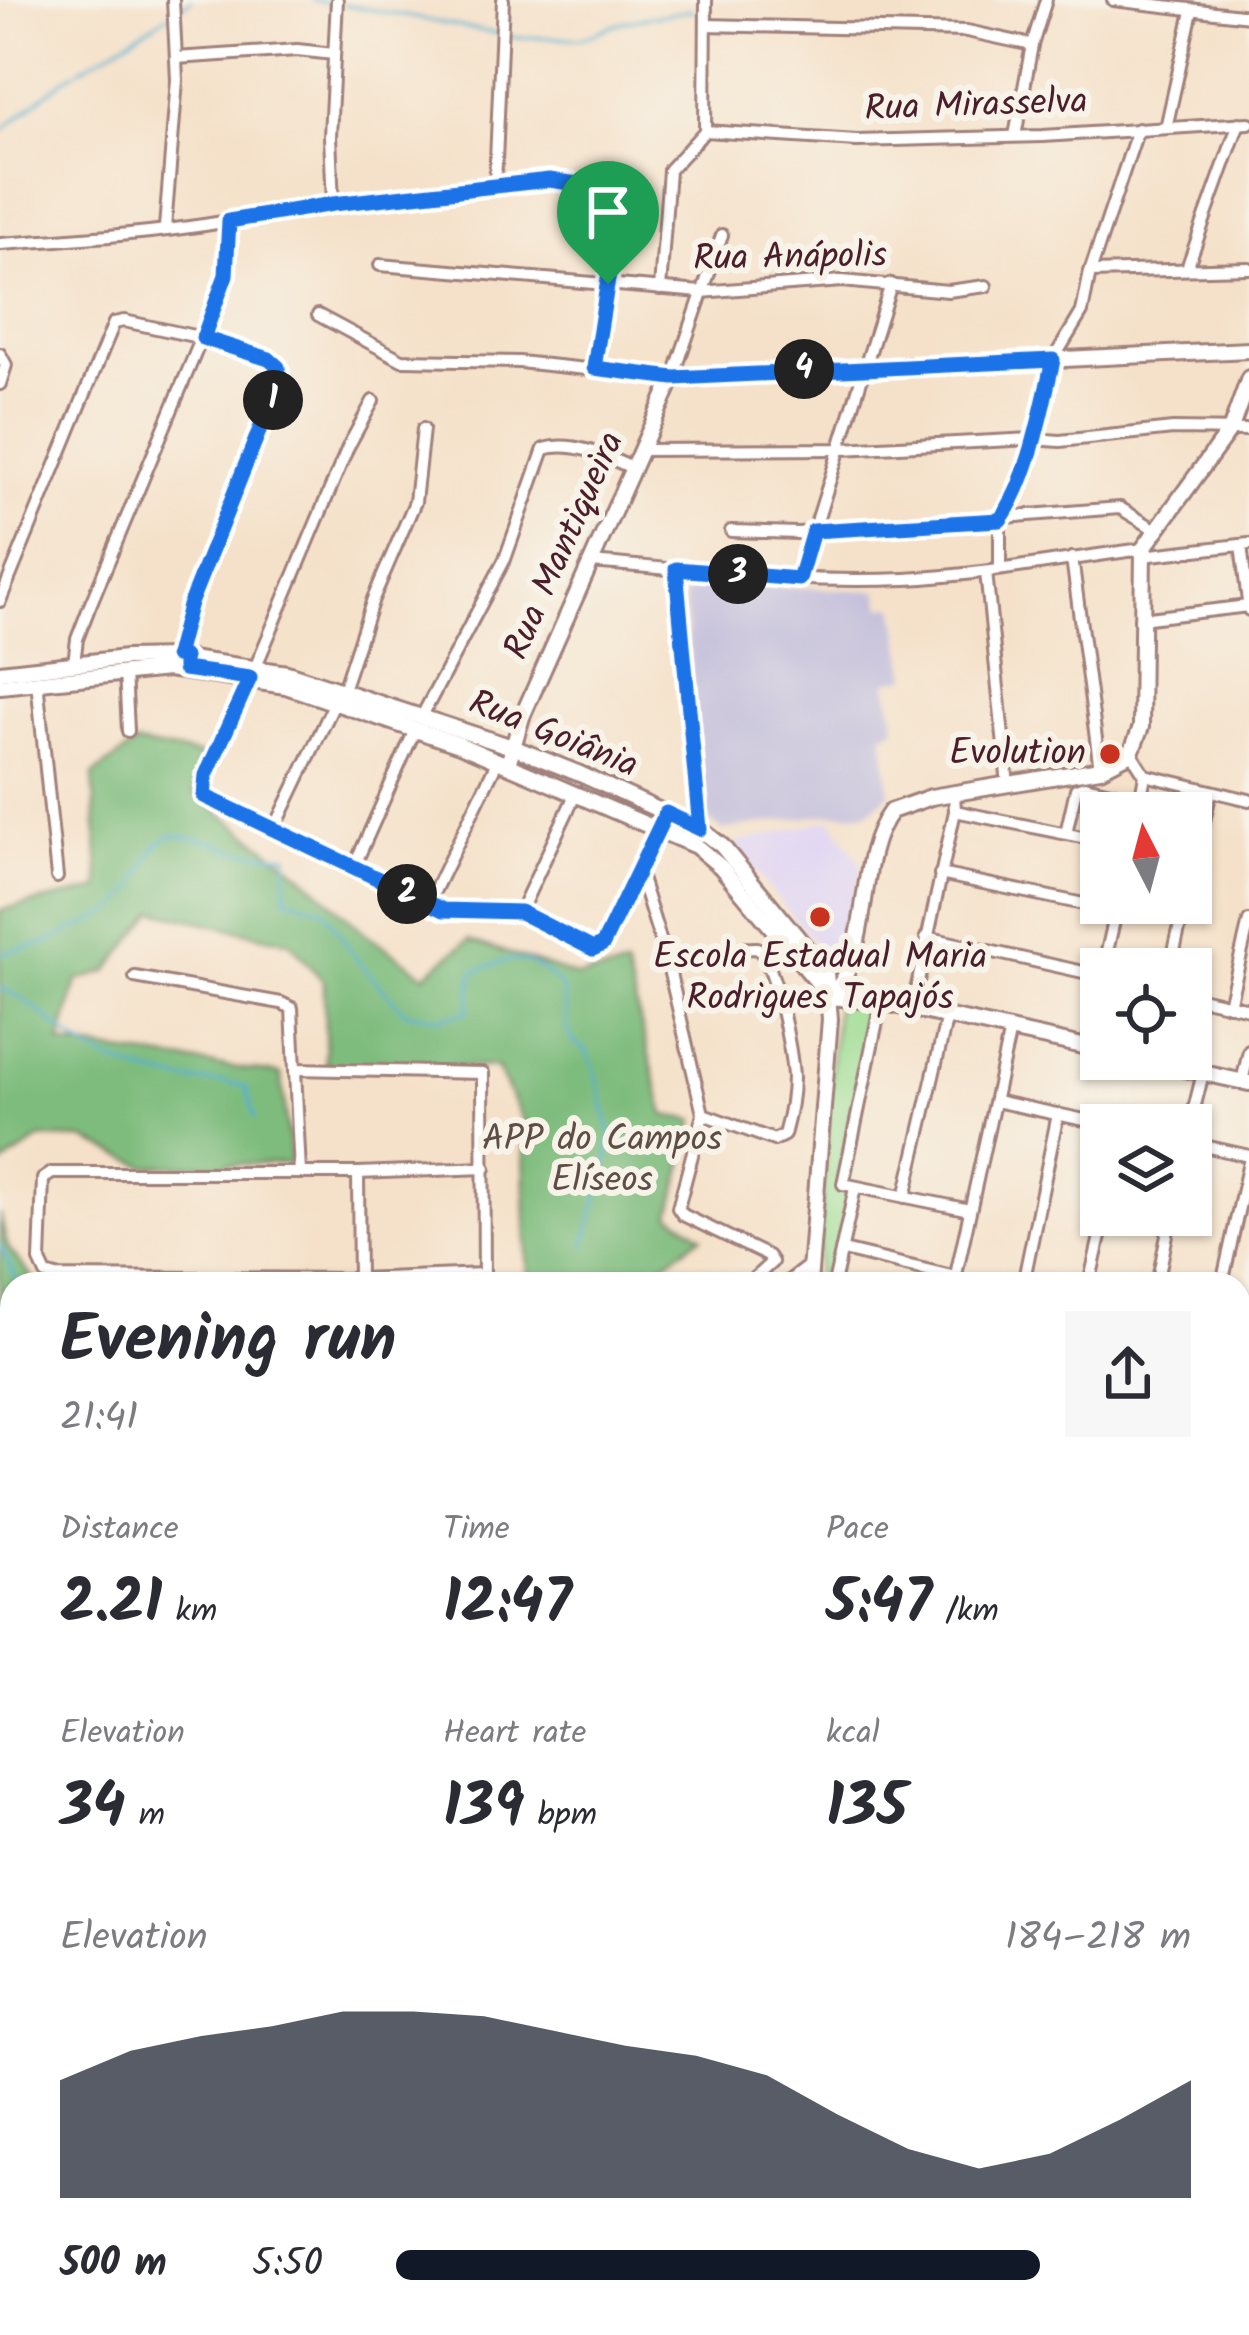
<!DOCTYPE html>
<html lang="en">
<head>
<meta charset="utf-8">
<style>
  body { margin:0; font-family:Kalam,sans-serif; background:#f7f7f7; color:#2b2b33; height:100vh; display:flex; flex-direction:column; font-size:45px; white-space:nowrap }
  * { box-sizing:border-box; margin:0 }
  p { font-size:39px; color:#7c7c81 }
  .icon { flex:none; width:66px; height:66px; fill:none; stroke:currentColor; stroke-width:2; stroke-linecap:round; stroke-linejoin:round }
  .map { position:relative; flex:1; overflow:hidden }
  .panel { position:absolute; left:0px; top:1272px; width:1251px; height:1065px; display:flex; flex-direction:column; background:#fff; border-radius:36px 36px 0 0; box-shadow:0 3px 9px #0004 }
  .panel>* { flex:none }
  .needle { width:78px; rotate:354deg }
  .controls { position:absolute; left:1080px; top:792px; display:grid; gap:24px }
  .controls a { display:grid; place-items:center; width:132px; height:132px; border-radius:0px; background:#fff; box-shadow:0 3px 9px #0004; font-size:60px }
  .pin { position:absolute; display:grid; place-items:center; width:102px; height:102px; color:#fff; margin:-123px -51px; border-radius:50% 50% 50% 0; rotate:-45deg; box-shadow:0 0 12px #0007 }
  .pin .icon { rotate:45deg }
  .km { position:absolute; width:60px; height:60px; margin:-30px; border-radius:50%; background:#222; color:#fff; font-size:33px; line-height:60px; text-align:center }
  .round { display:grid; place-items:center; flex:none; width:126px; height:126px; border-radius:0px; background:#f7f7f7 }
  .headline { display:flex; align-items:center; justify-content:space-between; height:204px; padding:0 60px }
  h1 { font-size:66px; font-weight:700; line-height:90px }
  .metrics { display:grid; grid-template-columns:repeat(3,1fr); gap:18px; height:204px; padding:12px 60px }
  .metrics div { display:grid; align-content:center }
  .metrics b { font-size:60px; font-weight:700 }
  .metrics small { font-size:33px; font-weight:400 }
  .metrics p { font-size:33px }
  .chart { height:336px; padding:24px 60px }
  .chart p { display:flex; justify-content:space-between }
  .chart svg { width:100%; height:216px; margin-top:12px; fill:#111827; opacity:.7 }
  ul { padding:0 60px; list-style:none; font-size:39px }
  li { display:grid; grid-template-columns:192px 144px 1fr; align-items:center; height:90px }
  li i { height:30px; border-radius:15px; background:#111827 }
  .map>svg:first-child { display:block }
</style>
</head>
<body>
<div class="map">
<svg width="1249" height="2335" viewBox="0 0 1249 2335">
  <rect width="100%" height="100%" fill="#f7f3e8"/>
  <filter id="ink" filterUnits="userSpaceOnUse"><feTurbulence type="fractalNoise" baseFrequency=".00833" numOctaves="2"/><feDisplacementMap in="SourceGraphic" scale="24" xChannelSelector="R" yChannelSelector="G"/><feConvolveMatrix kernelMatrix="1 2 1 2 8 2 1 2 1" color-interpolation-filters="sRGB"/></filter>
  <filter id="wash" filterUnits="userSpaceOnUse"><feTurbulence type="fractalNoise" baseFrequency=".004" numOctaves="4" result="noise"/><feDisplacementMap in="SourceGraphic" scale="48" xChannelSelector="R" yChannelSelector="G"/><feGaussianBlur stdDeviation="2.7" result="paint"/><feColorMatrix in="noise" values="0 0 0 0 0 0 0 0 0 0 0 0 0 0 0 0 0 1.4 0 .05"/><feComposite in="paint" operator="in"/></filter>
  <g filter="url(#wash)">
    <rect width="100%" height="100%" fill="#f5e1c9"/>
    <polygon fill="#e0d4f4" points="831,819 862,866 834,967 733,844"/>
    <polygon fill="#c4c0db" points="683,583 878,591 882,607 895,606 908,677 887,681 896,728 883,734 890,794 867,813 829,814 722,830 705,818"/>
    <g fill="#9edd93" stroke="#747e5f" stroke-width="3">
      <polygon points="837,993 874,1002 839,1182 852,1184 828,1284 816,1284"/>
      <polygon points="1239,1716 1249,1716 1249,2335 897,2335 896,2325 1239,2325"/>
      <polygon points="188,2325 188,2335 38,2335 37,2326"/>
    </g>
    <g fill="#7ebc7d" stroke="#646e54" stroke-width="3">
      <polygon points="136,744 201,755 194,793 301,874 365,933 425,975 469,940 578,977 626,968 665,1115 695,1120 671,1214 702,1236 635,1284 528,1284 523,1120 496,1067 326,1066 324,982 290,942 154,911 108,971 77,981 60,1044 281,1074 291,1163 146,1166 83,1139 41,1138 0,1167 0,910 100,889 93,775"/>
      <polygon points="0,1213 7,1247 38,1284 12,1284 12,1517 0,1513"/>
      <polygon points="1249,1736 1249,1927 1239,1925 1239,1737"/>
      <polygon points="1239,2266 1249,2268 1249,2335 921,2335 923,2325 1239,2325"/>
    </g>
    <g fill="none" stroke-linecap="round" stroke-linejoin="round">
      <g stroke="#52b0d1" stroke-width="3">
        <polyline points="313,0 334,3"/>
        <polyline points="343,4 498,34"/>
        <polyline points="177,9 191,0"/>
        <polyline points="508,37 582,38 626,21 693,10"/>
        <polyline points="0,132 63,80 169,15"/>
        <polyline points="0,954 45,943 116,910 132,891 156,846 171,835 215,842 236,851 287,855 286,897 323,909 358,961 405,1012 439,1018 468,1012 473,972 508,960 528,962 547,973 563,990 568,1029 572,1040 587,1052 596,1073 610,1131 609,1154 585,1246"/>
        <path d="M0,988C40,1003 51,1027 84,1047C110,1063 151,1076 182,1080C204,1083 224,1079 246,1087L255,1118"/>
        <polyline points="0,1245 19,1284"/>
      </g>
    </g>
  </g>
  <g filter="url(#ink)">
    <g fill="none" stroke-linecap="round" stroke-linejoin="round">
      <g stroke="#a0807a" stroke-width="16">
        <g id="street">
          <polyline points="1113,0 1249,16"/>
          <polyline points="706,25 967,31 1032,45"/>
          <polyline points="176,58 297,50 334,54"/>
          <polyline points="1166,128 1192,11"/>
          <polyline points="705,131 857,141 1043,136 1249,123"/>
          <polyline points="1015,136 1032,45 1046,0"/>
          <polyline points="495,184 503,0"/>
          <polyline points="333,204 330,136 337,0"/>
          <polyline points="165,228 177,80 173,0"/>
          <path d="M0,244C76,239 154,234 229,221C295,210 563,160 609,193L617,216L594,368"/>
          <polyline points="380,265 701,292 842,281 948,291 986,286"/>
          <polyline points="1187,268 1239,123"/>
          <polyline points="1090,272 1249,268"/>
          <polyline points="660,289 669,170 705,131 706,0"/>
          <polyline points="318,315 402,360 519,362 673,378 722,235"/>
          <polyline points="0,354 6,365 0,384"/>
          <polyline points="641,450 842,449 1033,439 1060,441 1173,429 1249,430"/>
          <polyline points="731,531 798,533 1120,508 1156,530"/>
          <polyline points="1241,545 1249,610"/>
          <polyline points="1142,556 1249,544"/>
          <polyline points="1072,558 1100,769"/>
          <path d="M592,562C696,571 801,584 905,579C985,575 1063,559 1143,549"/>
          <polyline points="676,569 699,831"/>
          <polyline points="1000,569 1000,520 1013,498 1038,424 1053,360 1082,312 1090,272 1138,129"/>
          <polyline points="986,572 1008,785"/>
          <polyline points="799,579 891,284"/>
          <polyline points="0,601 114,323 124,321 203,338 269,359 278,367 280,378 189,606 176,657"/>
          <polyline points="1140,619 1248,606"/>
          <polyline points="74,663 77,639 89,608 222,289 228,261 229,221"/>
          <polyline points="256,666 348,447 373,401"/>
          <polyline points="125,671 128,731"/>
          <polyline points="250,678 206,775 204,796 444,911 520,912 590,947 599,948 666,813"/>
          <polyline points="37,681 57,877"/>
          <polyline points="343,690 373,599 415,502 423,429"/>
          <path d="M422,716L505,559L544,449C572,440 606,456 632,468"/>
          <polyline points="1131,753 1145,775 1138,813"/>
          <polyline points="1145,775 1249,800"/>
          <polyline points="955,811 1101,841"/>
          <polyline points="274,830 335,702"/>
          <polyline points="1066,833 1076,789 1085,786 1141,799"/>
          <polyline points="353,869 415,730"/>
          <polyline points="639,872 668,965 703,1114 678,1208 683,1215 768,1256 772,1262 748,1284"/>
          <polyline points="940,874 1117,911"/>
          <polyline points="1191,878 1211,791"/>
          <polyline points="428,904 498,760"/>
          <polyline points="520,912 576,793"/>
          <polyline points="926,937 1101,976"/>
          <path d="M668,965L727,949L757,948C775,960 792,1052 793,1077C793,1096 789,1117 784,1135L774,1140L703,1114"/>
          <polyline points="1103,969 1118,903"/>
          <polyline points="1170,969 1185,903"/>
          <polyline points="135,977 281,1003 292,1008 300,1173"/>
          <polyline points="1191,996 1249,1009"/>
          <polyline points="881,1002 843,1184 970,1210"/>
          <polyline points="1229,1005 1249,921"/>
          <polyline points="912,1009 955,811 954,793"/>
          <polyline points="1087,1047 1101,980"/>
          <polyline points="295,1069 483,1073 484,1284"/>
          <polyline points="1242,1082 1249,1051"/>
          <polyline points="995,1101 1108,1125"/>
          <polyline points="1190,1125 1203,1073"/>
          <polyline points="1191,1143 1249,1156"/>
          <polyline points="358,1173 359,1283"/>
          <polyline points="905,1197 947,1016"/>
          <polyline points="843,1250 956,1277"/>
          <polyline points="484,1274 359,1279 56,1277 46,1274 40,1261 43,1179 52,1173 358,1173 485,1168"/>
          <polyline points="834,1284 855,1188"/>
          <polyline points="954,1284 1010,1030"/>
          <polyline points="1023,1284 1058,1114"/>
          <polyline points="1089,1284 1105,1215"/>
          <polyline points="1157,1284 1171,1215"/>
          <polyline points="1222,1284 1249,1162"/>
          <polyline points="1239,1380 1249,1383"/>
          <polyline points="1239,1423 1249,1425"/>
          <polyline points="1239,1491 1249,1493"/>
          <polyline points="1239,1550 1249,1541"/>
          <polyline points="0,1706 12,1706"/>
          <polyline points="1239,1708 1249,1707"/>
          <polyline points="0,1766 12,1766"/>
          <polyline points="0,1873 12,1873"/>
          <polyline points="0,1975 12,1974"/>
          <polyline points="457,2325 457,2335"/>
          <polyline points="562,2325 562,2335"/>
          <polyline points="652,2325 652,2335"/>
          <polyline points="758,2325 758,2335"/>
        </g>
      </g>
      <g stroke="#a0807a" stroke-width="20">
        <g id="secondary">
          <polyline points="0,672 126,658 176,657 287,673 515,748 580,774 700,829 722,846 826,972 830,1019 809,1284"/>
          <polyline points="0,686 168,669 286,686 460,745 696,846 721,867 830,997"/>
          <polyline points="508,764 522,717 673,378 1249,350"/>
          <path d="M831,997C875,947 854,859 891,811L931,797L1100,769L1131,753L1141,727L1143,549L1231,428L1249,378"/>
          <polyline points="831,997 881,1002 1101,1050"/>
          <polyline points="1139,1059 1249,1083"/>
          <polyline points="788,1284 809,1268"/>
          <polyline points="0,1595 12,1595"/>
          <polyline points="34,2325 35,2335"/>
          <polyline points="877,2325 878,2335"/>
        </g>
      </g>
      <use href="#street" stroke="#fff" stroke-width="10"/>
      <use href="#secondary" stroke="#fff" stroke-width="14"/>
    </g>
  </g>
  <g fill="none" stroke-linecap="round" stroke-linejoin="round" filter="url(#ink)">
    <g stroke="#fff" stroke-width="24">
      <path id="route" d="M549,180L600,187L614,203L616,229L594,368L674,378L1053,360C1042,408 1029,481 1000,520L813,531L799,579L676,569L700,829L666,813L603,944L593,949L520,912L444,910L204,796L206,775L250,678L184,669V657L176,656L189,606L280,379L278,367L269,359L203,338L226,275L229,221L333,204Z"/>
    </g>
    <use href="#route" stroke="#1a73e8" stroke-width="15"/>
  </g>
  <g fill="#c8321e" stroke="#f7f3e8" stroke-width="4.5">
    <circle cx="1110" cy="754" r="12"/>
    <circle cx="820" cy="917" r="12"/>
  </g>
  <g text-anchor="middle" dominant-baseline="central" stroke-width="12" stroke-linejoin="round" paint-order="stroke">
    <g font-size="36" fill="#4a1f2b" stroke="#f7f3e8">
      <text transform="translate(976 106) rotate(-2)">Rua Mirasselva</text>
      <text transform="translate(790 258) rotate(-1)">Rua Anápolis</text>
      <text transform="translate(565 546) rotate(-66)">Rua Mantiqueira</text>
      <text transform="translate(553 735) rotate(22)">Rua Goiânia</text>
    </g>
    <g font-size="36" fill="#4a1f2b" stroke="#f7f3e8" text-anchor="end">
      <text x="1086" y="754">Evolution</text>
      <text x="820" y="958" text-anchor="middle">Escola Estadual Maria<tspan x="820" dy="41">Rodrigues Tapajós</tspan></text>
    </g>
    <g font-size="36" fill="#5f4e45" stroke="#f7f3e8">
      <text x="602" y="1140">APP do Campos<tspan x="602" dy="41">Elíseos</tspan></text>
    </g>
  </g>
</svg>
<div class="controls">
<a><svg class="needle" viewBox="-14 -14 28 28"><path d="M0-13l5 13h-10z" fill="#e53935"/><path d="M0 13l5-13h-10z" fill="#7c7c81"/></svg></a>
<a><svg class="icon" aria-label="locate" viewBox="0 0 24 24"><circle cx="12" cy="12" r="6"/><path d="M12 2v4M12 18v4M2 12h4M18 12h4"/></svg></a>
<a><svg class="icon" aria-label="layers" viewBox="0 0 24 24"><path d="M12 4l9 5-9 5-9-5zM3 14l9 5 9-5"/></svg></a>
</div>
<div class="pin" style="left:608px;top:284px;background:#1e9e55"><svg class="icon" aria-label="arrive" viewBox="0 0 24 24"><path d="M6 21V4h12l-3 4 3 4H6"/></svg></div>
<b class="km" style="left:273px;top:400px">1</b>
<b class="km" style="left:407px;top:894px">2</b>
<b class="km" style="left:738px;top:574px">3</b>
<b class="km" style="left:804px;top:369px">4</b>
<section class="panel">
<div class="headline"><div><h1>Evening run</h1><p>21:41</p></div><a class="round"><svg class="icon" aria-label="share" viewBox="0 0 24 24"><path d="M12 15V3M7 8l5-5 5 5M5 13v7h14v-7"/></svg></a></div>
<div class="metrics">
<div><p>Distance</p><b>2.21<small> km</small></b></div>
<div><p>Time</p><b>12:47</b></div>
<div><p>Pace</p><b>5:47<small> /km</small></b></div>
</div>
<div class="metrics">
<div><p>Elevation</p><b>34<small> m</small></b></div>
<div><p>Heart rate</p><b>139<small> bpm</small></b></div>
<div><p>kcal</p><b>135</b></div>
</div>
<div class="chart"><p><span>Elevation</span>184–218 m</p>
<svg viewBox="0 0 160 44" preserveAspectRatio="none"><path d="M0 44V20L10 14L20 11L30 9L40 6L50 6L60 7L70 10L80 13L90 15L100 19L110 27L120 34L130 38L140 35L150 28L160 20V44z"/></svg>
</div>
<ul>
<li><b>500 m</b>5:50<i style="width:81%"></i></li>
</ul>
</section>
</div>
</body>
</html>
